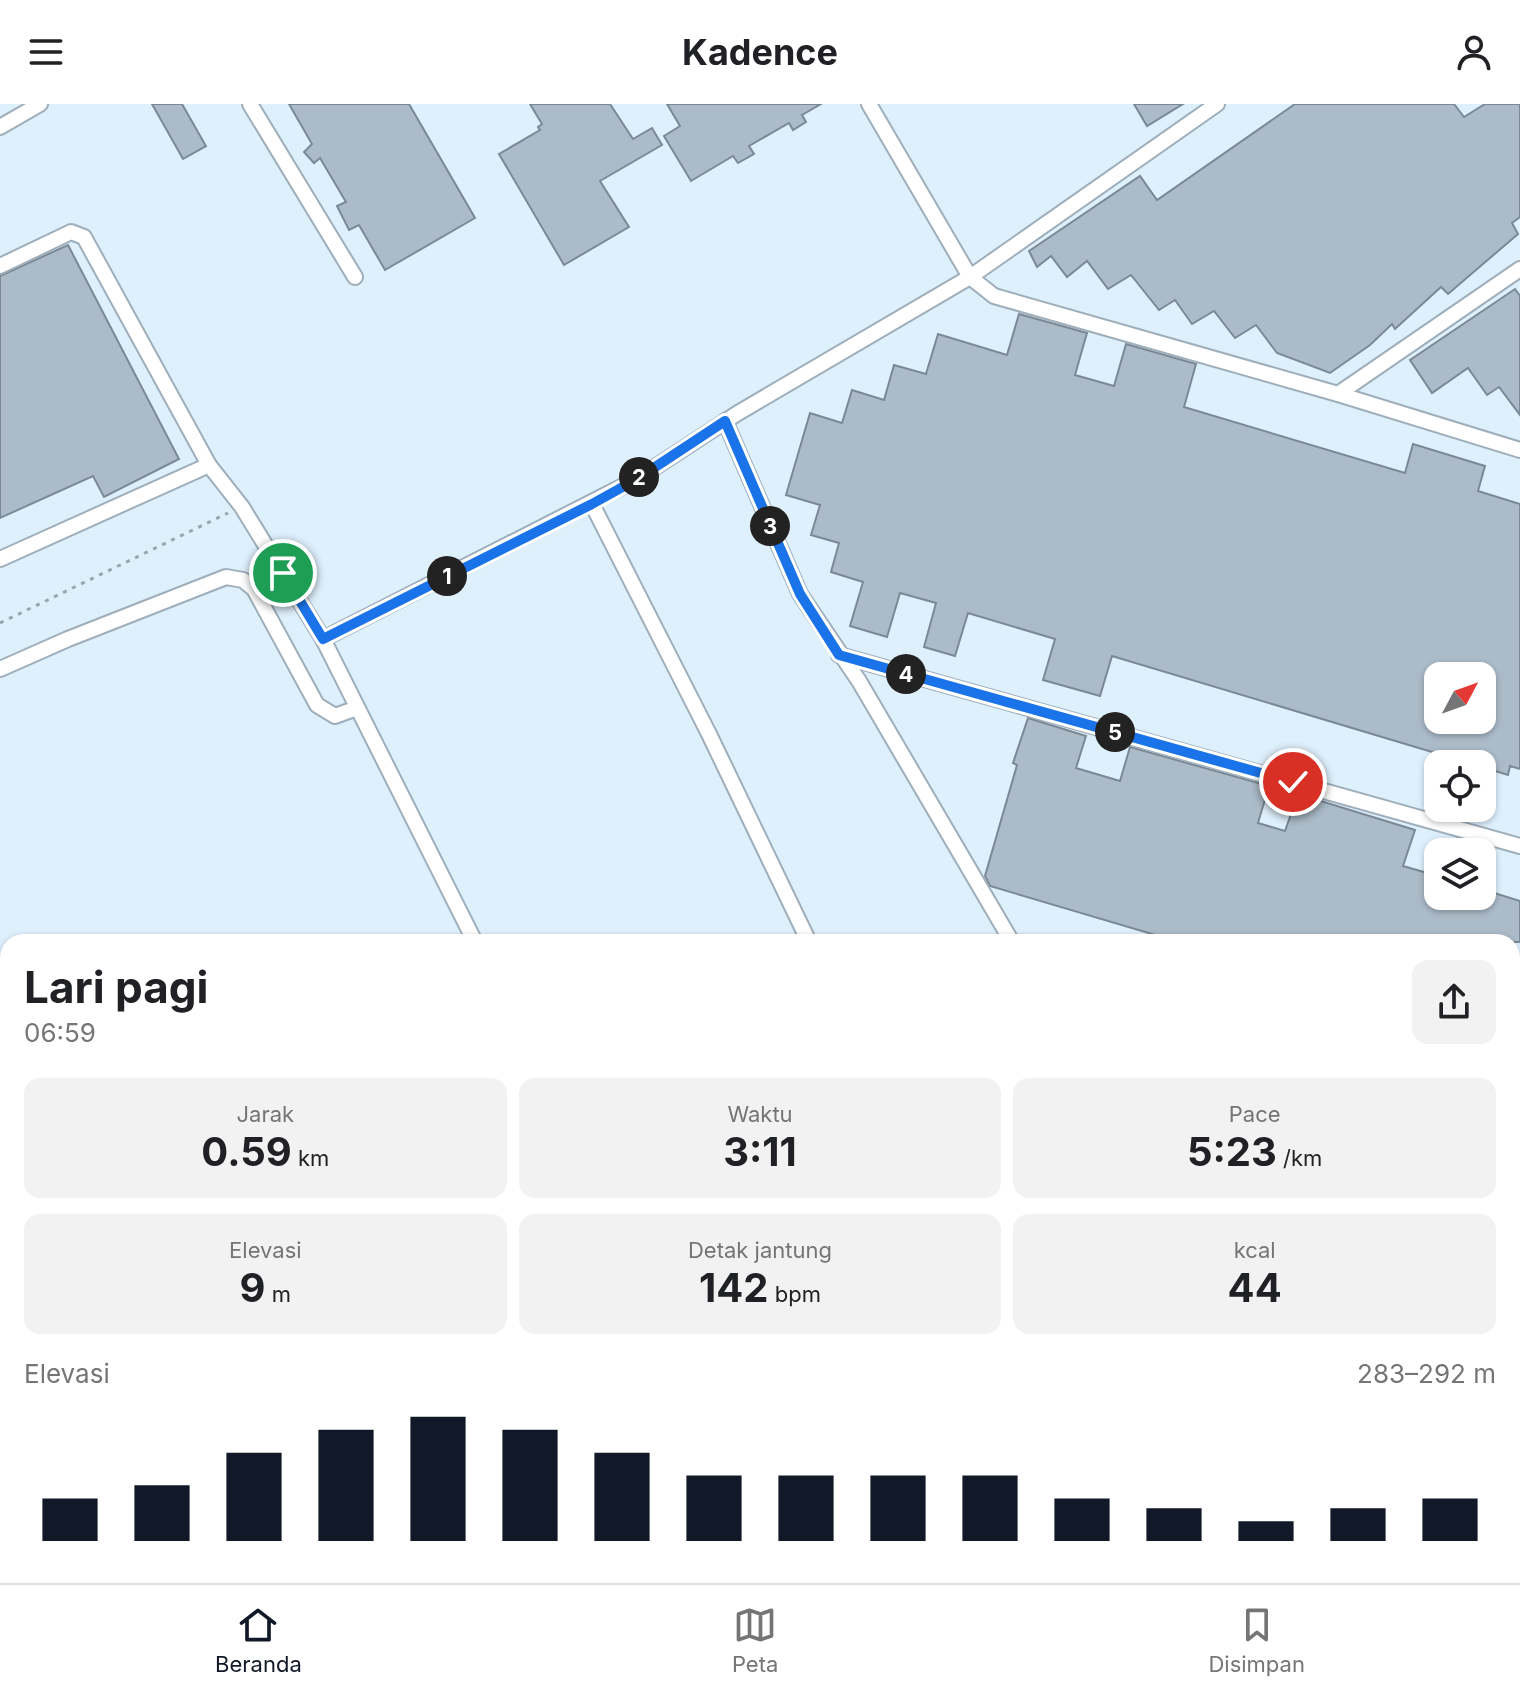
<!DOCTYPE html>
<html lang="id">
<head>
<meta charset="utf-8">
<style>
  body { margin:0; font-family:Inter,sans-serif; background:#f2f2f2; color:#202124; height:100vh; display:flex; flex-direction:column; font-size:30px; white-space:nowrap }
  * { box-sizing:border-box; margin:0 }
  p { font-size:26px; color:#757577 }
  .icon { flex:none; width:44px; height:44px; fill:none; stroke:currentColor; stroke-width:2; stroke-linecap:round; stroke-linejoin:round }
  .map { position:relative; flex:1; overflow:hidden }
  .details { position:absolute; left:0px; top:830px; width:1520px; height:650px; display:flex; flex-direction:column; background:#fff; border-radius:24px 24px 0 0; box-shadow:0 2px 6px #0004 }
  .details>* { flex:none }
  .needle { width:52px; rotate:49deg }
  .fabs { position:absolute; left:1424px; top:558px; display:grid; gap:16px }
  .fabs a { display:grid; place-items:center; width:72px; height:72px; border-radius:16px; background:#fff; box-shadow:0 2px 6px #0004; font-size:40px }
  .pin { position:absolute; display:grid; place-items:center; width:68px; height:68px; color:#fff; margin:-34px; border:4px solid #fff; border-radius:50%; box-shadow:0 2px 8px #0007 }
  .km { position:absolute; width:40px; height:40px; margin:-20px; border-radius:50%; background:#222; color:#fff; font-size:22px; line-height:40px; text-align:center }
  .round { display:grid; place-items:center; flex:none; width:84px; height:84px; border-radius:16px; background:#f2f2f2 }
  .head { display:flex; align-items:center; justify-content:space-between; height:136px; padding:0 24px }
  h1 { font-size:44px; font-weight:700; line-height:60px }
  .stats { display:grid; grid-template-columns:repeat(3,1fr); gap:12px; height:136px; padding:8px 24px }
  .stats div { display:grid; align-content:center; border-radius:16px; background:#f2f2f2; text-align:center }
  .stats b { font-size:40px; font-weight:700 }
  .stats small { font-size:22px; font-weight:400 }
  .stats p { font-size:22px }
  .chart { height:224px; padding:16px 24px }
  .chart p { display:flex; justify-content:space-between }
  .chart svg { width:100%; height:144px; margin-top:8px; stroke:#111827; stroke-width:6 }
  header { display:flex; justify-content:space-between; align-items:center; height:104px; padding:0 24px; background:#fff; font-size:36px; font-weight:700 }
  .tab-bar { display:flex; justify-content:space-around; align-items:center; height:112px; border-top:2px solid #e0e0e0; background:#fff; font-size:22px; color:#757577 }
  .tab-bar a { display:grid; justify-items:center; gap:4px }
  .tab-bar .current { color:#111827 }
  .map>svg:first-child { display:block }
</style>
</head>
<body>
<header><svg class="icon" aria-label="menu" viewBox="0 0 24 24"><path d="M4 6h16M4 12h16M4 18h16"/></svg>Kadence<svg class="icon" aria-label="person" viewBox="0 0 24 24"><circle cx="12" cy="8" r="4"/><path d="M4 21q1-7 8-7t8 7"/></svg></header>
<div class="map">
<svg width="1520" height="1479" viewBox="0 0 1520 1479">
  <rect width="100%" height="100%" fill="#dff0fd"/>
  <g fill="#abbbc8" stroke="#7a8995" stroke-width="2" fill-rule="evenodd">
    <polygon points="152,0 182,0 206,42 183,55"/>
    <polygon points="289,0 409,0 475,114 385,166 359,121 349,126 337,102 346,98 320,54 314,59 304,48 312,40"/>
    <polygon points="530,0 610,0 633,35 652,24 662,41 600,77 629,123 564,161 499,50 540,26 538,23 542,20"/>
    <polygon points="667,0 821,0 802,11 806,18 793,26 789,19 749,42 754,50 738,59 733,52 691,77 664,32 680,22"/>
    <polygon points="1134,0 1183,0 1147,22"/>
    <polygon points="1295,0 1454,0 1464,13 1485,0 1520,0 1520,113 1512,119 1518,130 1448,190 1441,183 1395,225 1392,220 1370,241 1330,269 1277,249 1256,221 1235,234 1214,207 1192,220 1175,196 1159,206 1131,171 1108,185 1087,157 1067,173 1051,152 1037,163 1029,147 1140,72 1157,96"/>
    <polygon points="68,141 179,355 104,393 93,372 0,414 0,172"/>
    <polygon points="1515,185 1520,192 1520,311 1499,283 1487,291 1468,264 1432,289 1410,256"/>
    <path d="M1019,210L1087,229L1075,271L1114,282L1126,240L1196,260L1184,303L1405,369L1413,340L1485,362L1478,387L1520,400V665L1510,662L1508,671L1482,663V660H1472L1112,552L1100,592L1043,576L1055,535L968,509L955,552L924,543L936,499L900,489L887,533L850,522L863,478L831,468L839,439L811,431L820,401L786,391L810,309L842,319L852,286L884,296L894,261L926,270L938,230L1007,251ZM1438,572H1482V616H1438Z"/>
    <polygon points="1028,614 1086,632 1076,664 1120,677 1130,643 1269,682 1258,719 1285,727 1298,690 1415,726 1403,762 1438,772 1438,792 1482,792 1482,785 1520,797 1520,838 1179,838 990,782 985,772 1017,661 1013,659"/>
  </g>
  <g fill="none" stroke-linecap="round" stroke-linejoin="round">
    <g stroke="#9eaebb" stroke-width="18">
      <g id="minor">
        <polyline points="250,0 355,173"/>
        <polyline points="869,0 970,173 994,192 1338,290 1520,346"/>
        <polyline points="0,23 40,0"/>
        <polyline points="0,162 71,128 84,133 209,361 242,403 323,535 637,375 738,309 970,173 1217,0"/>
        <polyline points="1338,290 1520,165"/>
        <polyline points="725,317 800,490 859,577 1012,838"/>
        <polyline points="592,400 709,630 809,838"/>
        <polyline points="0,455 209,361"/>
        <polyline points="323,535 475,838"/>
        <polyline points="839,551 1520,742"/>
        <polyline points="0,565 68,535 226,473 243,476 254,485 317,601 335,612 357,604"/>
        <polyline points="0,1061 8,1064"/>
        <polyline points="1512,1137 1520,1139"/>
        <polyline points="0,1201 8,1204"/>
        <polyline points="0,1324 8,1321"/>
        <polyline points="692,1472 711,1479"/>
        <polyline points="780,1472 799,1479"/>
        <polyline points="885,1472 907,1479"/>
        <polyline points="109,1479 129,1472"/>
        <polyline points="507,1479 520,1472"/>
      </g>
    </g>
    <polyline stroke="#99a6af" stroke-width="3" stroke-dasharray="4 6" stroke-linecap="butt" points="0,519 228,409"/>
    <use href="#minor" stroke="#fff" stroke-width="14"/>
    <g stroke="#545d63" stroke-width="7">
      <g id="rail">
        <polyline points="0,1182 8,1185"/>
        <polyline points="831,1472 852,1479"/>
        <polyline points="857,1472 878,1479"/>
      </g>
    </g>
    <use href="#rail" stroke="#f8fbfe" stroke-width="4" stroke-dasharray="12" stroke-linecap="butt"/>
  </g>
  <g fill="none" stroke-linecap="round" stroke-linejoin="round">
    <g stroke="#fff" stroke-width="16">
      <polyline id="route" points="283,469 323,535 592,400 637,375 725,317 800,490 839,551 1293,678"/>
    </g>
    <use href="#route" stroke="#1a73e8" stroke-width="10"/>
  </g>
</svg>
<div class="fabs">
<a><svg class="needle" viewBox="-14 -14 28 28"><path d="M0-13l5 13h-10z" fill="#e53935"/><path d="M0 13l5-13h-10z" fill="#757577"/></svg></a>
<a><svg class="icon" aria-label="locate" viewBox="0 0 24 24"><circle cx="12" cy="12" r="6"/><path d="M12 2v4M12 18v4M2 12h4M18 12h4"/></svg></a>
<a><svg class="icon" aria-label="layers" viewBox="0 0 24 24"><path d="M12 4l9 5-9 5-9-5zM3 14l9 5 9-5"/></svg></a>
</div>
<div class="pin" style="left:283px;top:469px;background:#1e9e55"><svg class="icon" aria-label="arrive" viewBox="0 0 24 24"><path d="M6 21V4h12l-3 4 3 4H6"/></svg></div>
<div class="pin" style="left:1293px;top:678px;background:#d93025"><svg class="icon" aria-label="check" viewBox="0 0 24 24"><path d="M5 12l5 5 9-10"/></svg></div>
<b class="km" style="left:447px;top:472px">1</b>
<b class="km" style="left:639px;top:373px">2</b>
<b class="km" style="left:770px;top:422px">3</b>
<b class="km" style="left:906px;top:570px">4</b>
<b class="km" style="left:1115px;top:628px">5</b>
<section class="details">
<div class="head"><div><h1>Lari pagi</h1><p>06:59</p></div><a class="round"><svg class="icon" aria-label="share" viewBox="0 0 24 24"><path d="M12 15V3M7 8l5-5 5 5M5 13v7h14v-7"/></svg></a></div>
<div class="stats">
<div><p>Jarak</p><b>0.59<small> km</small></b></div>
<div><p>Waktu</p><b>3:11</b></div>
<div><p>Pace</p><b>5:23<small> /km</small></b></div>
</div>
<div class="stats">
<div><p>Elevasi</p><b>9<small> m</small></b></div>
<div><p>Detak jantung</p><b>142<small> bpm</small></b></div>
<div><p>kcal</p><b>44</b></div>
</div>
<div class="chart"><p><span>Elevasi</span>283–292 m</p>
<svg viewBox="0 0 160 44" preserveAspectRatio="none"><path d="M5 44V31M15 44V27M25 44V17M35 44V10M45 44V6M55 44V10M65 44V17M75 44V24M85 44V24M95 44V24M105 44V24M115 44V31M125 44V34M135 44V38M145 44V34M155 44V31"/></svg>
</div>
</section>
</div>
<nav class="tab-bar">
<a class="current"><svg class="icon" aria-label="home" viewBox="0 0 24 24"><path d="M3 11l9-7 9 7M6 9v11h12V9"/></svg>Beranda</a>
<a><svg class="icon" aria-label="map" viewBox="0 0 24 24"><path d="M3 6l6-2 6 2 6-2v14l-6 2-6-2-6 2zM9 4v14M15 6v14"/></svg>Peta</a>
<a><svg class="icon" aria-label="saved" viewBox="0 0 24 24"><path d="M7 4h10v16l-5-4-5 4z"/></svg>Disimpan</a>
</nav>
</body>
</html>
